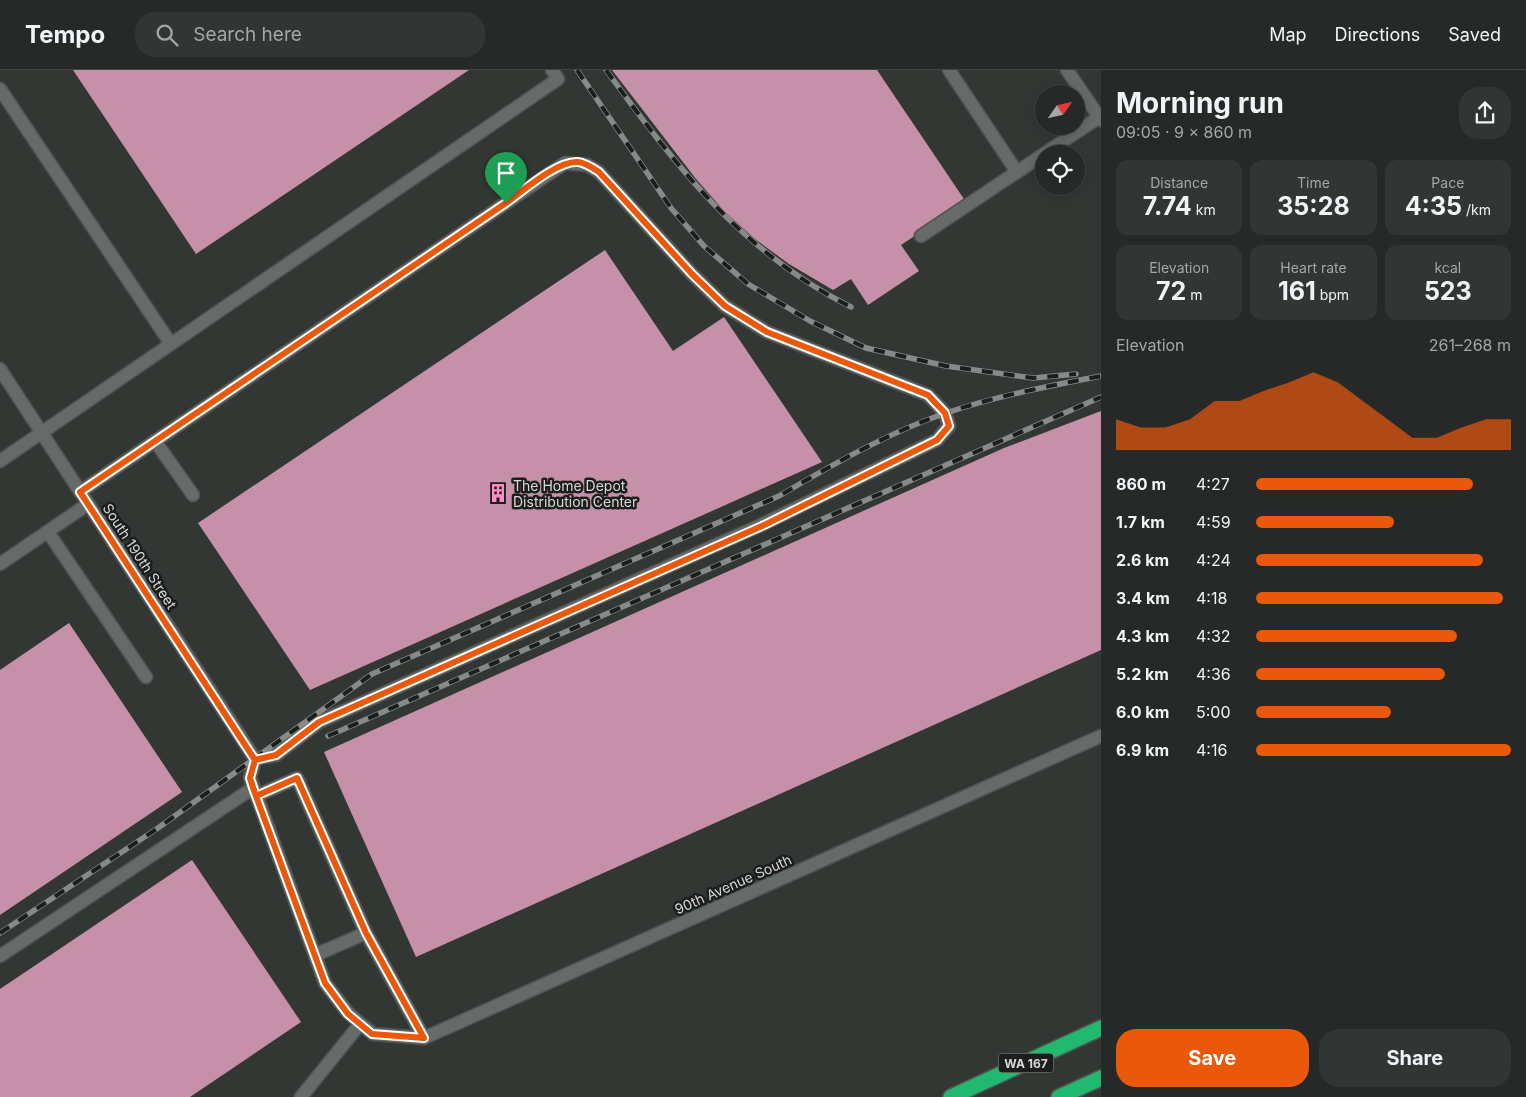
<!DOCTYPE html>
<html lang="en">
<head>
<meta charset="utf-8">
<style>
  body { margin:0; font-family:Inter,sans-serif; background:#323533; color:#f1f3f6; height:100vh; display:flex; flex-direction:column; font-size:19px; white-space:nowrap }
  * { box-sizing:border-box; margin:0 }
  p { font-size:16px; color:#a4a6a7 }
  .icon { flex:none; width:28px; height:28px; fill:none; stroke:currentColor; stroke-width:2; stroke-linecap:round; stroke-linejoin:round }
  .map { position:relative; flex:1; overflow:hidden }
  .details { display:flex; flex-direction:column; background:#262927; width:425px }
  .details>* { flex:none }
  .needle { width:32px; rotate:56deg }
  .fabs { position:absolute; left:1035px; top:15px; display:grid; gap:10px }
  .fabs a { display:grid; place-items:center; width:50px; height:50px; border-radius:50%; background:#262927; box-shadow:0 2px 12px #0003,0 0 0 1px #424544; font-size:25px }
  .pin { position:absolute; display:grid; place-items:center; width:42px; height:42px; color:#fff; margin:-51px -21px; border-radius:50% 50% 50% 0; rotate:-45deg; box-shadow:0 0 5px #0007 }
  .pin .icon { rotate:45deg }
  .round { display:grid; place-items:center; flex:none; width:52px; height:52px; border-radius:20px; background:#323533 }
  .headline { display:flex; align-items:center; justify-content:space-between; height:85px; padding:0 15px }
  h1 { font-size:28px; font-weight:700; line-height:38px }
  .figures { display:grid; grid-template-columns:repeat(3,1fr); gap:8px; height:85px; padding:5px 15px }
  .figures div { display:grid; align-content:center; border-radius:12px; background:#323533; text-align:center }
  .figures b { font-size:25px; font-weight:700 }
  .figures small { font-size:14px; font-weight:400 }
  .figures p { font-size:14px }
  .chart { height:140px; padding:10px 15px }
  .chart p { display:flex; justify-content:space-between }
  .chart svg { width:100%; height:90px; margin-top:5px; fill:#ea580c; opacity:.7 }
  .primary-button { display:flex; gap:10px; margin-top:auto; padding:10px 15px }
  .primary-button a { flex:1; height:58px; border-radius:20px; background:#ea580c; color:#fff; font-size:20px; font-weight:700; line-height:58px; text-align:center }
  .primary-button a+a { background:#323533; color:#f1f3f6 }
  ul { padding:0 15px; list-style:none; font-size:16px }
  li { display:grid; grid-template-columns:80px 60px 1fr; align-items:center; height:38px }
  li i { height:12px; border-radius:6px; background:#ea580c }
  header { display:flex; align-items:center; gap:30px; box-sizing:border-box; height:70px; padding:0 25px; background:#262927; border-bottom:1px solid #424544 }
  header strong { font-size:24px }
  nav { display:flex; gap:28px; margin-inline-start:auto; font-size:18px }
  .search { width:350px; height:45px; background:#323533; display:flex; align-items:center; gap:12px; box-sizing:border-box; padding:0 18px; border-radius:20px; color:#a4a6a7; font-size:19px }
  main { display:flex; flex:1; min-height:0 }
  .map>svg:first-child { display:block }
</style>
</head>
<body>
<header>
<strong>Tempo</strong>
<div class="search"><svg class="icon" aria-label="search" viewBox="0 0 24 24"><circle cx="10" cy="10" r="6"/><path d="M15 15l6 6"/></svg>Search here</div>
<nav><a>Map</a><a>Directions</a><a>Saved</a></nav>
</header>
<main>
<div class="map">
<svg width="1101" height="1027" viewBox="0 0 1101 1027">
  <rect width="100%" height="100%" fill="#333734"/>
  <g fill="#c691a8">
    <polygon points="73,0 469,0 196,184"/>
    <polygon points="612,0 877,0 966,132 901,175 919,201 868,235 851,209 833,220 789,194 755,169 725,142 696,109"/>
    <polygon points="605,180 673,281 724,247 822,392 310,620 198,453"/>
    <polygon points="1101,341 1101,580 416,887 324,682 1004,378"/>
    <polygon points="69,553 182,722 0,845 0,600"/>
    <polygon points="192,790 301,952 190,1027 0,1027 0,919"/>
  </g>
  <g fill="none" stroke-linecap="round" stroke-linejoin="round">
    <g stroke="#505250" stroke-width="15">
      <g id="lane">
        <polyline points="949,0 1017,102"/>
        <polyline points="0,19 171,274"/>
        <polyline points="1044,84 1099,47"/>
        <polyline points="921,166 1044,84"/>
        <polyline points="155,371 193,425"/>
        <polyline points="0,391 558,9 552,0"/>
        <polyline points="80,422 565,93 587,95 599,102 692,204 725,236 767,262 928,325 945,343 949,356 937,370 761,455 319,652 276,685 255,689 250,708 325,913 348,943 373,964 424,968 1101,666"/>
        <polyline points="48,462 146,607"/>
        <polyline points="0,494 88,434"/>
        <polyline points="256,726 297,708 366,863 424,968"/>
        <polyline points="315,885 366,863"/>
        <polyline points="0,886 253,718"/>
        <polyline points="301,1027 360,954"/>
      </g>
    </g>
    <g stroke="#505250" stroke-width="15">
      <g id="street">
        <polyline points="1067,0 1101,50"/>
        <polyline points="0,299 255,689"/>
      </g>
    </g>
    <g stroke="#505250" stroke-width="18">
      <g id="highway">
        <polyline points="951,1027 1101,958"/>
        <polyline points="1059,1027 1101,1008"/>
      </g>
    </g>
    <use href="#lane" stroke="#666a68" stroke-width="12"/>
    <use href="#street" stroke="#666a68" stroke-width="12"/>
    <use href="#highway" stroke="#20b96f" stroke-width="15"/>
    <g stroke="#878a88" stroke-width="5.5">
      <g id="rail">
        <polyline points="577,0 671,138 704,176 748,214 810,251 866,278 946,296 1033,308 1076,304"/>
        <path d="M606,0C676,96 741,182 851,237"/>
        <polyline points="328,666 1101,327"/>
        <path d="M0,863L158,758L372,604L779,426C832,395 887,363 946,343C996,326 1049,316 1101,306"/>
      </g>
    </g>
    <use href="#rail" stroke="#1c1e1d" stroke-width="4" stroke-dasharray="11" stroke-linecap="butt"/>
  </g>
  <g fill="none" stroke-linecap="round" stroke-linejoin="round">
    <g stroke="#fff" stroke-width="10">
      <path id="route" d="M506,133L80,422L255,690L250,708L253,718L325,913L348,944L372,964L424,968L366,863L297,708L256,726L250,708L255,690L276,685L319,652L762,456L937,370L949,356L945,343L928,325L767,262L725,236L692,204L599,102C593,98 586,93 578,92C558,90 523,121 506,133"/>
    </g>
    <use href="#route" stroke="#ea580c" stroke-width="6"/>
  </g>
  <defs>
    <g id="building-bare" transform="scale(1.5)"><path d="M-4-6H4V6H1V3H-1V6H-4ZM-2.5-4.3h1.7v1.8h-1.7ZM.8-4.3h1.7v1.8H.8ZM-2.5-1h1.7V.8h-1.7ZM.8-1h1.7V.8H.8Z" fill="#fb8fc3" stroke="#1c1e1d" stroke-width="2.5" paint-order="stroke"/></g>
  </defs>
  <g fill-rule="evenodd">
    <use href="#building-bare" x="498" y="423"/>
  </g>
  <g text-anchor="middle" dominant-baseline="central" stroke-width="5" stroke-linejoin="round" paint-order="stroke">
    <rect fill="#1c1e1d" stroke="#9fa19f" stroke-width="1" x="998.5" y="983.5" width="55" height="19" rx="4"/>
    <g font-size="12" font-weight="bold" fill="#d7d9d7">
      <text x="1026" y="993">WA 167</text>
    </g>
    <g font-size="14" fill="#d7d9d7" stroke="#1c1e1d" text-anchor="start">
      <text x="513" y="415">The Home Depot<tspan x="513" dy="16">Distribution Center</tspan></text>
    </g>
    <g font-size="14" fill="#d7d9d7" stroke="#1c1e1d">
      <text transform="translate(140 486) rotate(57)">South 190th Street</text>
      <text transform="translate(733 814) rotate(-24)">90th Avenue South</text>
    </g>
  </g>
</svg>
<div class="fabs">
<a><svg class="needle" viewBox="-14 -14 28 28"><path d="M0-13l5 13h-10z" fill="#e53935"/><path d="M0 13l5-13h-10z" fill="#a4a6a7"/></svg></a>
<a><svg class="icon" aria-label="locate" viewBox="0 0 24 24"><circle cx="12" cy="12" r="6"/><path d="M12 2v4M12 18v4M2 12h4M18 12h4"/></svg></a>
</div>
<div class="pin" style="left:506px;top:133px;background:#1e9e55"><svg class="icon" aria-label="arrive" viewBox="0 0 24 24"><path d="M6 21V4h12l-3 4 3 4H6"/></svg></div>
</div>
<section class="details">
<div class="headline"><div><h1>Morning run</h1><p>09:05 · 9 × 860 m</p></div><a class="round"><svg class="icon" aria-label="share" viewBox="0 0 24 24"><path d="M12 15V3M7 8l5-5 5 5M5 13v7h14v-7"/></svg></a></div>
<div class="figures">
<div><p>Distance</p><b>7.74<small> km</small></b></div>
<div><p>Time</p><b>35:28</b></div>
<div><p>Pace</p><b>4:35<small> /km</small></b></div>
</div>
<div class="figures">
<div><p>Elevation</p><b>72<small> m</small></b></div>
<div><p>Heart rate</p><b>161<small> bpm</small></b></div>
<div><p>kcal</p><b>523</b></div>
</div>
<div class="chart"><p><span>Elevation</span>261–268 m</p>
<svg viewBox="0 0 160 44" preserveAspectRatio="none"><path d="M0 44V29L10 33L20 33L30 29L40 20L50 20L60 15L70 11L80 6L90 11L100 20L110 29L120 38L130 38L140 33L150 29L160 29V44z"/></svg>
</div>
<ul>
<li><b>860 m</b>4:27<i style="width:85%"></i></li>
<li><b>1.7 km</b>4:59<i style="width:54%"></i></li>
<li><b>2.6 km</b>4:24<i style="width:89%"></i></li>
<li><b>3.4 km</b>4:18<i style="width:97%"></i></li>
<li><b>4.3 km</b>4:32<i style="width:79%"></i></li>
<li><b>5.2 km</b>4:36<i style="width:74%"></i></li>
<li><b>6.0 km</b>5:00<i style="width:53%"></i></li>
<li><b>6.9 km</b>4:16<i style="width:100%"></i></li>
</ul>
<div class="primary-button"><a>Save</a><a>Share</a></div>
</section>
</main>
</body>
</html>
